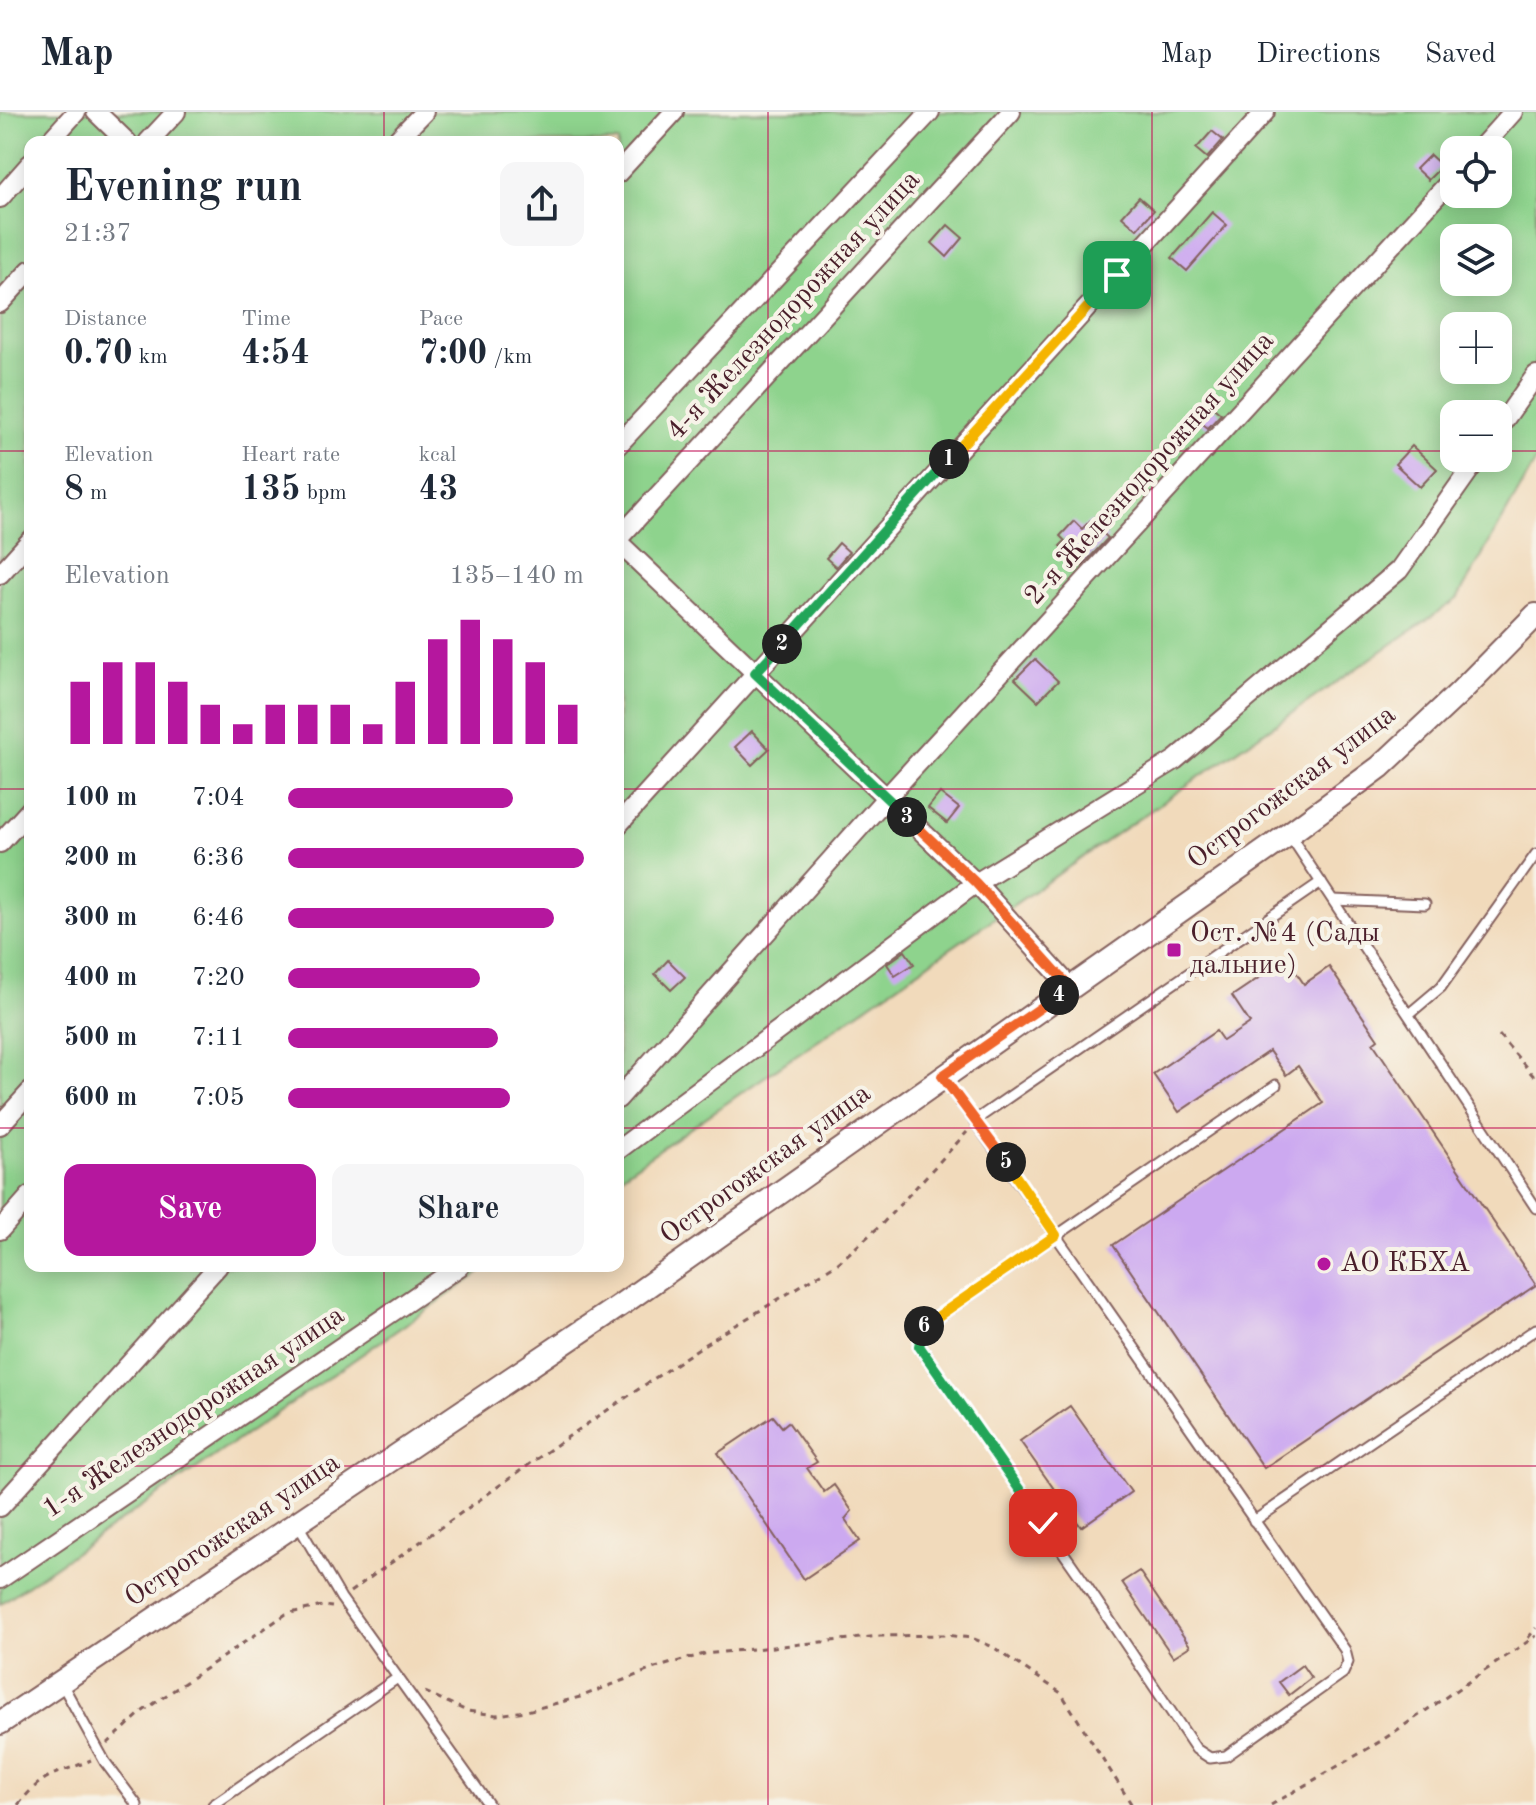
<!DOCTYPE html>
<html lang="en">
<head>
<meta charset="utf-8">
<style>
  body { margin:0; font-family:"Old Standard TT",serif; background:#f6f6f7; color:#1f2937; height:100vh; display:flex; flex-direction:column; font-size:30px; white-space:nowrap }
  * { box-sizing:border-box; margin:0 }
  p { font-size:26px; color:#747a83 }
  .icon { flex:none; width:44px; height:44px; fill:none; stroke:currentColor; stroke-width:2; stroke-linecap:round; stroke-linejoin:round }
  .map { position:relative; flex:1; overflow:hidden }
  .details { position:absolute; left:24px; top:24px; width:600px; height:1136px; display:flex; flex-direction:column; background:#fff; border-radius:16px; box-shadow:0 4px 20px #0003 }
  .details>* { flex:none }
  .buttons { position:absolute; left:1440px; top:24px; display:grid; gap:16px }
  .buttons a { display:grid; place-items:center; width:72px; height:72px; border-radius:16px; background:#fff; box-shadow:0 4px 20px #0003; font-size:40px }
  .pin { position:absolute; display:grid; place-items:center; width:68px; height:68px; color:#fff; margin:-34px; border-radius:16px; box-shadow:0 4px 12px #0006 }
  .km { position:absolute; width:40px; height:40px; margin:-20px; border-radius:50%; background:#222; color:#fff; font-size:22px; line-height:40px; text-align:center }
  .round { display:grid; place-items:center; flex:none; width:84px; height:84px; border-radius:16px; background:#f6f6f7 }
  .head { display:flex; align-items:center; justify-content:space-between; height:136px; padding:0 40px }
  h1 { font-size:44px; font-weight:700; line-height:60px }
  .stats { display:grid; grid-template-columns:repeat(3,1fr); gap:12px; height:136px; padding:8px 40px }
  .stats div { display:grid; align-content:center }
  .stats b { font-size:34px; font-weight:700 }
  .stats small { font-size:22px; font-weight:400 }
  .stats p { font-size:22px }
  .chart { height:224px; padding:16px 40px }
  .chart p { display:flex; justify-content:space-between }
  .chart svg { width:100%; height:144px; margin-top:8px; stroke:#b5179e; stroke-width:6 }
  .primary-button { display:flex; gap:16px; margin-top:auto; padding:16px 40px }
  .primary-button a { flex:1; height:92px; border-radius:16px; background:#b5179e; color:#fff; font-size:32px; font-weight:700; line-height:92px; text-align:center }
  .primary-button a+a { background:#f6f6f7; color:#1f2937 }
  ul { padding:0 40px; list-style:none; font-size:26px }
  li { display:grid; grid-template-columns:128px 96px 1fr; align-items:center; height:60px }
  li i { height:20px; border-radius:10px; background:#b5179e }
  header { display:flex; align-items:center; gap:48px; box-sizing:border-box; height:112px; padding:0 40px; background:#fff; border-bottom:2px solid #e0e1e3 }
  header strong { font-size:38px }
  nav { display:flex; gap:44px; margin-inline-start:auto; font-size:28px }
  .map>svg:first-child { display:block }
</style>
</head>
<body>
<header>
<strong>Map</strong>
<nav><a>Map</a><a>Directions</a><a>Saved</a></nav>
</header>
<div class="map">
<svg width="1536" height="1693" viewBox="0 0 1536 1693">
  <rect width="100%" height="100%" fill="#f7f3e8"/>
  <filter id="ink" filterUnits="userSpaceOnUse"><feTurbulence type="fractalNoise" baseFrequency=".0125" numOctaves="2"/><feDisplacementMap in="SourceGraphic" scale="16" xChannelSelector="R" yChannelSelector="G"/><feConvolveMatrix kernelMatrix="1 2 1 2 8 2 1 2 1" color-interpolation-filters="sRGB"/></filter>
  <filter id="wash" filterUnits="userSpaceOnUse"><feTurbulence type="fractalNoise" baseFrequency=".006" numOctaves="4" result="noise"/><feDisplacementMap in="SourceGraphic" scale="32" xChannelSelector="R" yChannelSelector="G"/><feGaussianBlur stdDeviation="1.8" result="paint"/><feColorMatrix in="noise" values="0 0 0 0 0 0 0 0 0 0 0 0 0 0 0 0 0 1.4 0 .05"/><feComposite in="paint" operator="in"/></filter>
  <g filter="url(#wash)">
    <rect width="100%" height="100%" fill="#f1dabb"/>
    <path fill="#8ed38d" stroke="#6c795c" stroke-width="2" fill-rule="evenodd" d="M0,0H1536V349L1457,487L618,1066V30H30V1154H490L0,1492ZM1454,38H1498V82H1454ZM1454,126H1498V170H1454ZM1454,214H1498V258H1454ZM1454,302H1498V346H1454Z"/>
    <g id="blocks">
      <g fill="#cca9f0">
        <polygon points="1212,19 1223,28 1207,46 1196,37"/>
        <polygon points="1430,43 1442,54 1428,68 1416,57"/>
        <polygon points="1139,85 1154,98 1137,117 1122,104"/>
        <polygon points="1212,100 1227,113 1187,159 1172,146"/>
        <polygon points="948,113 963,126 947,145 932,131"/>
        <polygon points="1204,288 1221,302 1208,316 1192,304"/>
        <polygon points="1412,334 1437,357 1420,375 1395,352"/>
        <polygon points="1074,409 1082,417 1090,409 1108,426 1082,454 1060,434 1065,429 1060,424"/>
        <polygon points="839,431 849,440 836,455 826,446"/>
        <polygon points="1035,547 1058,569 1038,589 1015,567"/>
        <polygon points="752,619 769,637 752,653 735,635"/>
        <polygon points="940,681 959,696 947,711 928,696"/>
        <polygon points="905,839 914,852 895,864 887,852"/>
        <polygon points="1287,847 1304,872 1329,855 1378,927 1373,931 1536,1173 1264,1356 1113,1133 1323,991 1298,954 1286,963 1269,939 1179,1000 1153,962 1216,919 1223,929 1250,911 1232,884"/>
        <polygon points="668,848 685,865 671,878 655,862"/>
        <polygon points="1070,1294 1131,1380 1081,1415 1020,1329"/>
        <polygon points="773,1304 782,1315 788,1310 817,1350 807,1356 824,1380 834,1373 852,1399 845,1407 860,1429 804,1467 718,1341"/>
        <polygon points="1139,1459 1190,1534 1173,1545 1122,1470"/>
        <polygon points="1302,1553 1311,1566 1289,1583 1279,1570"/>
      </g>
    </g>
  </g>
  <g filter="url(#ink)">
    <use href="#blocks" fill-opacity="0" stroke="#84605d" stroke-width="2"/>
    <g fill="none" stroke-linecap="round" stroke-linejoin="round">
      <g stroke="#84605d" stroke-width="13">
        <g id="service">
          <polyline points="1289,722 1536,1096"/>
          <polyline points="1333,788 1425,792"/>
          <polyline points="1409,902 1441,875 1536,742"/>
          <path d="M944,967C1081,1155 1211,1348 1345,1538L1348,1550L1343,1561L1226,1644L1210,1646L1196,1637L1084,1470L919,1234L922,1216L1276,973"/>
          <polyline points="974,1009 1321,770"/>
          <polyline points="1254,1409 1536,1217"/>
          <polyline points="297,1411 341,1486 489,1693"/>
          <polyline points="61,1570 105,1650 137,1693"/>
          <polyline points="213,1693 396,1567"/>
        </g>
      </g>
      <g stroke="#84605d" stroke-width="22">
        <g id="minor">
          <polyline points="96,0 127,30"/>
          <polyline points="49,30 76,0"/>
          <polyline points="148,30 176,0"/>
          <polyline points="395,30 424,0"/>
          <polyline points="1479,38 1513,0"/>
          <polyline points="618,61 674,0"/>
          <polyline points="0,86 30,52"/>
          <polyline points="0,191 30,158"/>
          <polyline points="1498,317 1536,263"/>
          <polyline points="618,333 930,0"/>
          <polyline points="618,427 1011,0"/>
          <polyline points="618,430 976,771 1070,875"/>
          <polyline points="0,462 30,429"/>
          <polyline points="618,713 1265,0"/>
          <polyline points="0,731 30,698"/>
          <polyline points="618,987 886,686 1454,65"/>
          <polyline points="0,1013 30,980"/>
          <polyline points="618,1038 976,771 1175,648 1399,458 1478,346"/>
          <polyline points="0,1118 30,1084"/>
          <polyline points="0,1395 218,1154"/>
          <polyline points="0,1467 460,1154"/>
        </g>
      </g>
      <g stroke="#84605d" stroke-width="26">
        <polyline id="tertiary" points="0,1611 622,1192 1289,722 1380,655 1460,580 1536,503"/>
      </g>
      <g stroke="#84605d" stroke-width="3" stroke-dasharray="6 6" stroke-linecap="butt">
        <polyline points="1499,923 1536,967"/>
        <polyline points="350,1480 562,1329 705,1232 838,1151 881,1113 967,1020"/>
        <polyline points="1528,1526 1536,1516"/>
        <polyline points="425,1580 467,1599 496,1603 527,1599 580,1585 655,1556 704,1542 880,1524 945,1523 972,1526 993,1535 1061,1581 1132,1693"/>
        <polyline points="107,1632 143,1599 286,1502 322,1494 332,1495"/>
        <path d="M18,1693C46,1658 54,1664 91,1648"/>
        <polyline points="1271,1693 1381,1629 1536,1524"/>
      </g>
      <use href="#service" stroke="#fff" stroke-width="9"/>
      <use href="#minor" stroke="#fff" stroke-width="18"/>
      <use href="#tertiary" stroke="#fff" stroke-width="22"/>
    </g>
  </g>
  <g fill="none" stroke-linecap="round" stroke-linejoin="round" filter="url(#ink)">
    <g stroke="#fff" stroke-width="16">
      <polyline id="split-1" points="949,347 1117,163"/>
    </g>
    <g stroke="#fff" stroke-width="16">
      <polyline id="split-2" points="782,532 949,347"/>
    </g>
    <g stroke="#fff" stroke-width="16">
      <polyline id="split-3" points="782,532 755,561 907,705"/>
    </g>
    <g stroke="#fff" stroke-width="16">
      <polyline id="split-4" points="907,705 976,771 1070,875 1059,883"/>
    </g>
    <g stroke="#fff" stroke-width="16">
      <polyline id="split-5" points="1006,1050 942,964 1059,883"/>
    </g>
    <g stroke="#fff" stroke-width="16">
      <polyline id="split-6" points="924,1214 1056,1123 1006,1050"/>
    </g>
    <g stroke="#fff" stroke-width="16">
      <polyline id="split-7" points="924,1214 919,1234 1043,1411"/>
    </g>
    <use href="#split-1" stroke="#f5b400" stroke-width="10"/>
    <use href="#split-2" stroke="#22a559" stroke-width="10"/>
    <use href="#split-3" stroke="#22a559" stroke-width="10"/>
    <use href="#split-4" stroke="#f0652b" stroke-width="10"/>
    <use href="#split-5" stroke="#f0652b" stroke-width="10"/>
    <use href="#split-6" stroke="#f5b400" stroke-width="10"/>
    <use href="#split-7" stroke="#22a559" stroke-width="10"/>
  </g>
  <path fill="none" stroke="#c2185b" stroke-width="2" stroke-opacity="0.55" d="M384,0V30M768,0V1693M1152,0V1693M0,339H30M618,339H1454M1498,339H1536M0,677H30M618,677H1536M0,1016H30M618,1016H1536M384,1154V1693M0,1354H1536"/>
  <g fill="#b5179e" stroke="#f7f3e8" stroke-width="3">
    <rect x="1166" y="830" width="16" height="16" rx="4"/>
    <circle cx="1324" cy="1152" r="8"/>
  </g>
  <g text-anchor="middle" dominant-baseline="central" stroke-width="8" stroke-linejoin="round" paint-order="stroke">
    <g font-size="28" fill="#4a1f2b" stroke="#f7f3e8">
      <text transform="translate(794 194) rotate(-47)">4-я Железнодорожная улица</text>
      <text transform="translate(1150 357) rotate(-48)">2-я Железнодорожная улица</text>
      <text transform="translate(1292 676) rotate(-37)">Острогожская улица</text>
      <text transform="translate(766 1053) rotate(-36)">Острогожская улица</text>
      <text transform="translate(194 1301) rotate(-34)">1-я Железнодорожная улица</text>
      <text transform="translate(233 1419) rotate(-34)">Острогожская улица</text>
    </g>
    <g font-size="28" fill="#4a1f2b" stroke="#f7f3e8" text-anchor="start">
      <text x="1190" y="822">Ост. №4 (Сады<tspan x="1190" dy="32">дальние)</tspan></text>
      <text x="1340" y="1152">АО КБХА</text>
    </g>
  </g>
</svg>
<div class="buttons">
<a><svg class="icon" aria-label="locate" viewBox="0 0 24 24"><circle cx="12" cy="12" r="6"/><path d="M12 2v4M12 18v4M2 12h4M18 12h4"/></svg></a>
<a><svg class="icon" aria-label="layers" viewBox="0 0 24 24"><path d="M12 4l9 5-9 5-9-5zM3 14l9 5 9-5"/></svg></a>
<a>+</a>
<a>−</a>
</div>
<div class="pin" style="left:1117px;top:163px;background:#1e9e55"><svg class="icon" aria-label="arrive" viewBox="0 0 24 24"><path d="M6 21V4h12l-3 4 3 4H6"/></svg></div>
<div class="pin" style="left:1043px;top:1411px;background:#d93025"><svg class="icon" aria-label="check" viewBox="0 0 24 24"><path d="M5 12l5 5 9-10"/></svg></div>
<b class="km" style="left:949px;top:347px">1</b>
<b class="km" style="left:782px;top:532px">2</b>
<b class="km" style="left:907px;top:705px">3</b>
<b class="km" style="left:1059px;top:883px">4</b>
<b class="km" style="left:1006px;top:1050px">5</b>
<b class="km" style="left:924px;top:1214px">6</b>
<section class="details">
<div class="head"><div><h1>Evening run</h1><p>21:37</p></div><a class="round"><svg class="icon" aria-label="share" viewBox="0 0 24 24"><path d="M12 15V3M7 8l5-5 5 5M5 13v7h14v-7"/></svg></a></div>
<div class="stats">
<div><p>Distance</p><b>0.70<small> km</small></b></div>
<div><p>Time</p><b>4:54</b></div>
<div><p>Pace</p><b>7:00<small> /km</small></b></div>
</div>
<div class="stats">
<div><p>Elevation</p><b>8<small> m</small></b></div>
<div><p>Heart rate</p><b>135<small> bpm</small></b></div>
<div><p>kcal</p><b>43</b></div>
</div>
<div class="chart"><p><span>Elevation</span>135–140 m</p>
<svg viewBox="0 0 160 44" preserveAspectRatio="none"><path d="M5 44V25M15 44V19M25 44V19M35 44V25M45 44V32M55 44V38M65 44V32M75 44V32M85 44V32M95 44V38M105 44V25M115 44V12M125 44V6M135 44V12M145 44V19M155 44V32"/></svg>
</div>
<ul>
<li><b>100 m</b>7:04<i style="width:76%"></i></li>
<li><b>200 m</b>6:36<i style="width:100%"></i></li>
<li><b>300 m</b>6:46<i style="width:90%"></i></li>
<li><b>400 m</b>7:20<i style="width:65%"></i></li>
<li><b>500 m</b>7:11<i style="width:71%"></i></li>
<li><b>600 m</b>7:05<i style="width:75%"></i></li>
</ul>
<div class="primary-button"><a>Save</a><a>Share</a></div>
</section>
</div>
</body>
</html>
